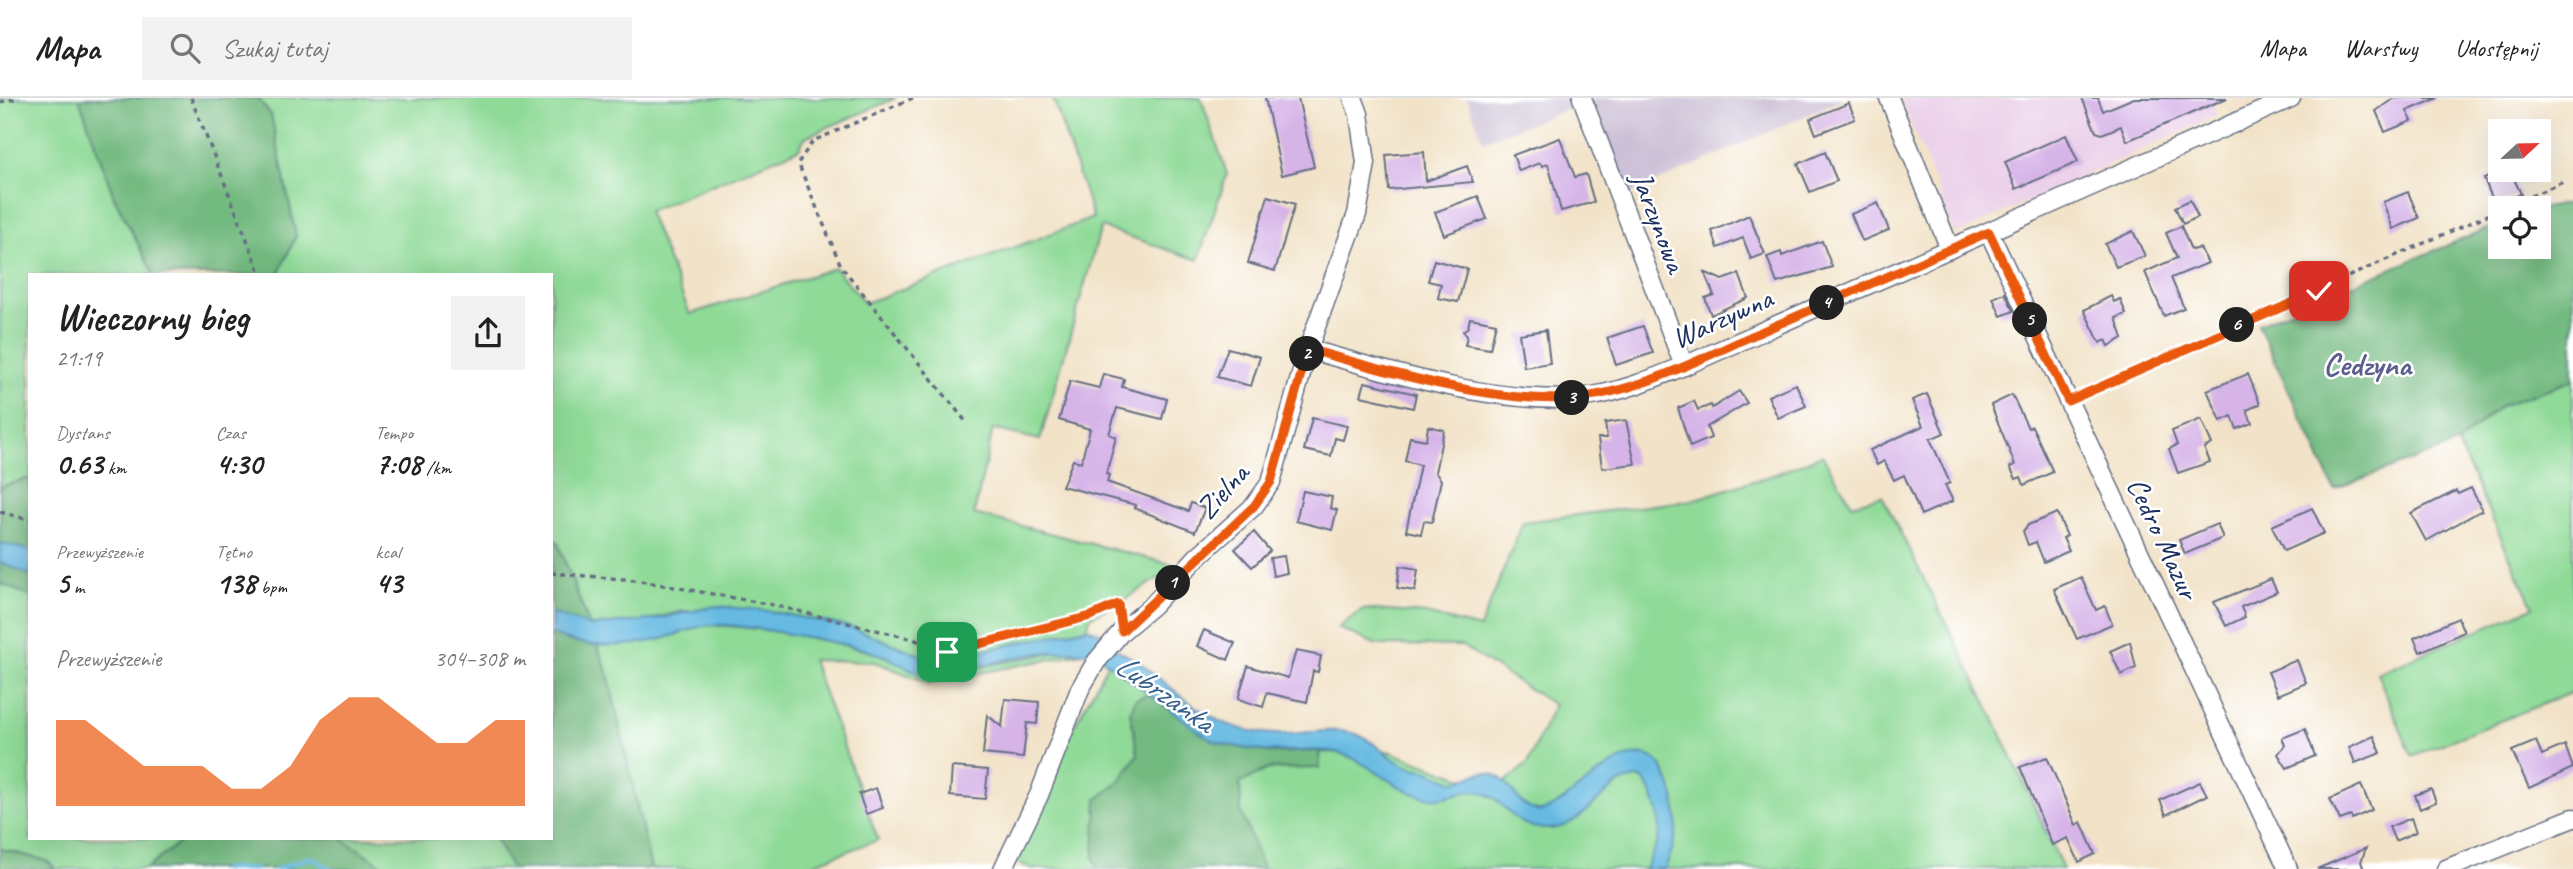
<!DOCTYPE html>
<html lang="pl">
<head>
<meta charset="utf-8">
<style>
  body { margin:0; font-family:Caveat,sans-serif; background:#f2f2f2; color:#222; height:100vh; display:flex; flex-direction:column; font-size:26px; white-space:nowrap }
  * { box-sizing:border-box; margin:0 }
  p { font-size:23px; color:#767676 }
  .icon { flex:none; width:38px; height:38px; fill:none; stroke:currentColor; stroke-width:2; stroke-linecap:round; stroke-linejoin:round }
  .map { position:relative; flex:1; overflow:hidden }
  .panel { position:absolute; left:28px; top:175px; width:525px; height:567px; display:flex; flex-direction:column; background:#fff; border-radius:0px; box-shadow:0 7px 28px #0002 }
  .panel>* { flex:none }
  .needle { width:46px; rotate:68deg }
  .fabs { position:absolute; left:2488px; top:21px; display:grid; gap:14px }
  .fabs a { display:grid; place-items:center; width:63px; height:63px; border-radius:0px; background:#fff; box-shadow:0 7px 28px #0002; font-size:35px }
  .pin { position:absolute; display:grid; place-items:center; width:60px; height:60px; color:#fff; margin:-30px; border-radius:14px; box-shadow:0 4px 10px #0006 }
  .km { position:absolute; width:35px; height:35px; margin:-18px; border-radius:50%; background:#222; color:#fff; font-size:19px; line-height:35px; text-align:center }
  .round { display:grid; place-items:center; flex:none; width:74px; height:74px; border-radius:0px; background:#f2f2f2 }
  .overview { display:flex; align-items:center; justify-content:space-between; height:119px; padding:0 28px }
  h1 { font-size:38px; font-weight:800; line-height:52px }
  .figures { display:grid; grid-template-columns:repeat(3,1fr); gap:10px; height:119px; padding:7px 28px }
  .figures div { display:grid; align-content:center }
  .figures b { font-size:30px; font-weight:800 }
  .figures small { font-size:19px; font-weight:400 }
  .figures p { font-size:19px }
  .chart { height:196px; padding:14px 28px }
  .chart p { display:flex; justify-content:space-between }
  .chart svg { width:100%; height:126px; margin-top:7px; fill:#ea580c; opacity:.7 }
  header { display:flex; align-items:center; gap:42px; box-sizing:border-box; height:98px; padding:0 35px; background:#fff; border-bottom:2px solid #e0e0e0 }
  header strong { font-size:33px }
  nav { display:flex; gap:38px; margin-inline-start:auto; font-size:24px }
  .search { width:490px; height:63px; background:#f2f2f2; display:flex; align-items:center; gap:18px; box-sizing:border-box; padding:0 24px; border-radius:0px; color:#767676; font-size:26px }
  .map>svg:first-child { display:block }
</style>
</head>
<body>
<header>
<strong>Mapa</strong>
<div class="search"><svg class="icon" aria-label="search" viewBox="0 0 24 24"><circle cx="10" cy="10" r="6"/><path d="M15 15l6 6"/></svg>Szukaj tutaj</div>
<nav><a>Mapa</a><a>Warstwy</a><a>Udostępnij</a></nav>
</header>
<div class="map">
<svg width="2573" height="771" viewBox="0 0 2573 771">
  <rect width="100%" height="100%" fill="#fff"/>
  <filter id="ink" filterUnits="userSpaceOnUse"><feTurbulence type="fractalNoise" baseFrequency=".0143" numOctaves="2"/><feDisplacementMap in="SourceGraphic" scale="14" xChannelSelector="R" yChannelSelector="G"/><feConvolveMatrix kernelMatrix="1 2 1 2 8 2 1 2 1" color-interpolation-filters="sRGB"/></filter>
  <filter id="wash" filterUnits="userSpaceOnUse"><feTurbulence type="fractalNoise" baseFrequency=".00686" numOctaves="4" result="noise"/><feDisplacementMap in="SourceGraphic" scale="28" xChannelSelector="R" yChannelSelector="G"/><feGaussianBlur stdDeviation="1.57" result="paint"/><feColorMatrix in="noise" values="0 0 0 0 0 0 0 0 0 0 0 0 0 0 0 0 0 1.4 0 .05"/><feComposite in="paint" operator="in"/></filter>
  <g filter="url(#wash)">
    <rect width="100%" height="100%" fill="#f2e3c8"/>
    <polygon fill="#ecd1ea" points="1901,0 2210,0 2217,17 1956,136"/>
    <g fill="#cbbfd5">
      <polygon points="1467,0 1576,0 1579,7 1483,43"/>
      <polygon points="1591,0 1844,0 1628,97"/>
    </g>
    <g fill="#8fda97" stroke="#55847a" stroke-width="2">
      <polygon points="0,0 79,0 114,99 154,177 30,177 30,380 0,389"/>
      <polygon points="257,0 896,0 805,39 799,51 648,113 690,216 835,170 865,205 1093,120 1053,0 1201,0 1227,76 1198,162 1101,129 1040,342 993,331 974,416 1178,468 1117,506 1091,518 1087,530 935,563 850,529 769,513 682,513 650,522 590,528 557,443 551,441 551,177 278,177 296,138 271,17"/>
      <polygon points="2573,282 2573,594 2412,658 2377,575 2533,509 2454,338 2457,345 2500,308"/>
      <polygon points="1822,357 1852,406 1882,398 1991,614 2063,771 1033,771 1012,762 1049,697 1066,644 1108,565 1201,635 1298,655 1388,653 1496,692 1528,665 1554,607 1462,548 1377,547 1338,530 1363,511 1426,516 1480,530 1523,424 1692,402 1776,376"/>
      <polygon points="0,485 30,498 30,740 185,740 146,771 56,771 47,763 0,751"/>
      <path d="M708,527C764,529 825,541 878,556C898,562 912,575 932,579L1056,554H1087L928,585L875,564L812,562L878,742L799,771H651L608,576L595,542Z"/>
      <polygon points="340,740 495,740 512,771 389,771"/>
    </g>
    <g fill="#73ba80" stroke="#47746f" stroke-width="2">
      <polygon points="79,0 257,0 271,17 296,138 278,177 154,177 114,99"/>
      <polygon points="2573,104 2573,282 2500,308 2457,346 2334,391 2258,226 2501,125 2501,149 2539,149 2539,111"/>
      <polygon points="30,380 30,498 0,485 0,389"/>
      <polygon points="551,441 557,443 608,576 651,771 512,771 495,740 551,740"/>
      <polygon points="1149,596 1213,642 1273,655 1319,653 1320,670 1268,671 1240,685 1241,714 1263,771 1098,771 1094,760 1097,701 1119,684 1138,656 1130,614 1136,601"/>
      <polygon points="185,740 340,740 389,771 146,771"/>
      <polygon points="0,751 47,763 56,771 0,771"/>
    </g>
    <g fill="#66bae2" stroke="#4074a0" stroke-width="2">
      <polygon points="0,445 30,452 30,477 0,464"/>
      <path d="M716,508L769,513L850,529L935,563L1087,530L1099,534C1104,549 1127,555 1140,565C1187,601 1214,634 1277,636C1302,637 1331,628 1356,636C1373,642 1385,656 1400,665C1411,672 1424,670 1435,676C1441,679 1447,683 1454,683C1467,683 1476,672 1489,675C1511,679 1514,708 1537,713C1565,718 1637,616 1665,675C1674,692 1677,707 1677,726C1676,743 1671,755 1665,771H1645C1650,761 1656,750 1659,739C1663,723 1653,692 1642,680C1605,677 1587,731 1548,731C1510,731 1506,700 1481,694C1463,689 1449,703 1430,700C1392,693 1370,662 1335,654C1310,649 1282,657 1256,652C1243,650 1228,648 1215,643C1202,638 1191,627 1180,619C1151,598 1124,576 1095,556C1047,545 981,570 932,579C913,575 901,565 884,558C859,547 734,524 709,527C693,529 678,537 662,541C627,549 585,552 551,536V515L590,528L650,522Z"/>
    </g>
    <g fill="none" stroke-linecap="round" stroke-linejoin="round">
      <g stroke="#66bae2" stroke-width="5">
        <polyline points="223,771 255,771"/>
        <polyline points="277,771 311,759 330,771"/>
      </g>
    </g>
    <g id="blocks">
      <g fill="#d6b4e8">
        <polygon points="1265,0 1298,0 1314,69 1282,77"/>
        <polygon points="2082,0 2098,0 2103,13 2134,0 2227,0 2127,43 2121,28 2102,36 2096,34"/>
        <polygon points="2394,0 2438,0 2407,13 2412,23 2385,34 2376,13"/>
        <polygon points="1849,5 1855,21 1816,36 1810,21"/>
        <polygon points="2066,37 2078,64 2016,91 2005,64"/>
        <polygon points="1560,40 1575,79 1586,76 1594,104 1561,113 1548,66 1542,68 1540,65 1519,73 1513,57"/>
        <polygon points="1424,54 1426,83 1467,68 1473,84 1389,92 1386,57"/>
        <polygon points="1825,54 1837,83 1810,94 1798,66"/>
        <polygon points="2505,72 2510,72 2521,96 2495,107 2484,81"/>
        <polygon points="2408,94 2419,120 2393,131 2383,104"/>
        <polygon points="1268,98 1295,106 1275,173 1248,165"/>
        <polygon points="1478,98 1487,121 1444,137 1435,114"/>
        <polygon points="2190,102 2198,119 2183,126 2175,109"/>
        <polygon points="1878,105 1889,132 1862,143 1851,116"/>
        <polygon points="1749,117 1765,156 1751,161 1743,140 1718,150 1712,133"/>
        <polygon points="2181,128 2191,152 2200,150 2208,165 2171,180 2184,210 2164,218 2145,174 2177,160 2166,135"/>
        <polygon points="2133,133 2145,158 2116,169 2105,146"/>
        <polygon points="1822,143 1832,169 1777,185 1767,159 1781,154 1782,158"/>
        <polygon points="1434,162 1467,171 1458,204 1438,200 1441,186 1428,183"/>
        <polygon points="1704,174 1722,182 1739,176 1748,200 1711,217 1705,200 1714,197"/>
        <polygon points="2005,195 2014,213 2001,218 1993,200"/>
        <polygon points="2111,198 2114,204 2120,201 2126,216 2116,220 2123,240 2109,248 2106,242 2100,245 2084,212"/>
        <polygon points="1470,220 1496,225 1490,251 1465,247 1467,238 1463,233 1468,229"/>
        <polygon points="1643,228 1653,255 1616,267 1607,240"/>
        <polygon points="1546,232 1550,265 1524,269 1519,236"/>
        <polygon points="1228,250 1260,259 1251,288 1217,279"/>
        <polygon points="1103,276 1124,281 1122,289 1167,301 1162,321 1117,310 1109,336 1116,339 1106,376 1109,377 1107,384 1188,413 1191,405 1205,410 1195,434 1134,410 1136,407 1062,388 1073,362 1081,364 1090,331 1059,322 1070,283 1099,290"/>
        <polygon points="2248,276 2260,306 2247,312 2252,325 2237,331 2232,318 2221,323 2207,292"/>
        <polygon points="1365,284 1416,296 1413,310 1361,298"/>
        <polygon points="1796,286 1806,308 1778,320 1768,298"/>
        <polygon points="1739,293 1747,305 1707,329 1711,340 1690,349 1678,310 1694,303 1698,312 1711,307 1712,310"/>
        <polygon points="1927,296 1944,335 1930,341 1950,385 1945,387 1953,403 1921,417 1904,377 1894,382 1884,363 1877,367 1870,352 1923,328 1912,302"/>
        <polygon points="2012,297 2028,330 2032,328 2053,374 2024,387 2021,379 2016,381 2010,369 2015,367 1991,307"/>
        <polygon points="1312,320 1347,328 1343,342 1335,340 1331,358 1304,352"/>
        <polygon points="2201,321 2212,346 2204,350 2210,364 2178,375 2169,351 2177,347 2172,333"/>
        <polygon points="1626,322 1635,366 1602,370 1598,340 1607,340 1605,325"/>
        <polygon points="1428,328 1444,332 1435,374 1441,382 1432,424 1424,423 1421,436 1406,433 1420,367 1405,363 1410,339 1426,342"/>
        <polygon points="2471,390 2482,412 2426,443 2411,415 2456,393 2458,396"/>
        <polygon points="1303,393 1332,399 1330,410 1337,412 1332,432 1296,423"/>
        <polygon points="2312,410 2324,435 2284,453 2272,428"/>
        <polygon points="2057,415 2067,438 2063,440 2069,453 2044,464 2036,444 2028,447 2023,433 2028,427"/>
        <polygon points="2217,426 2223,440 2185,456 2179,442"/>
        <polygon points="1254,434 1270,453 1252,469 1235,451"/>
        <polygon points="1284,458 1287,475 1273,478 1270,460"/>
        <polygon points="1400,468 1418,471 1415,493 1397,490"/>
        <polygon points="2081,479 2096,512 2105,508 2112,526 2077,541 2054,491"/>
        <polygon points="2271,481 2277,494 2241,509 2245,519 2226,528 2214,504"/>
        <polygon points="2458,520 2464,534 2420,554 2414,540"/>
        <polygon points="1204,532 1235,545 1228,562 1197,548"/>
        <polygon points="2130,544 2136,570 2121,577 2110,553"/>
        <polygon points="1296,553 1321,558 1318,574 1313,573 1307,604 1267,595 1263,609 1238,601 1248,568 1288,580"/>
        <polygon points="2297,562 2306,585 2278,597 2268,574"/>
        <polygon points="1005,601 1039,604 1037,626 1027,625 1023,660 983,656 987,617 1002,629"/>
        <polygon points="2305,631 2315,658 2287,670 2278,656 2285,647 2282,640"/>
        <polygon points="2374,638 2381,655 2355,665 2349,649"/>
        <polygon points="2536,643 2542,657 2565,647 2573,670 2529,690 2512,653"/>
        <polygon points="2047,659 2076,727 2081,724 2095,756 2079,764 2068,740 2052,747 2020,669"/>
        <polygon points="952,669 988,672 985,701 950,698"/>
        <polygon points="2200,684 2207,697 2166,717 2160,702"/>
        <polygon points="2361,687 2372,712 2352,721 2351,718 2340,722 2330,701"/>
        <polygon points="876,690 883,710 866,716 859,696"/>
        <polygon points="2431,691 2436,704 2420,711 2415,697"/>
        <polygon points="2411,720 2416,734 2395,743 2389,729"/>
        <polygon points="2366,750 2361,764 2364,771 2317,771"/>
      </g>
    </g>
  </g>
  <g filter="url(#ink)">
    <use href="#blocks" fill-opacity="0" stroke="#666e83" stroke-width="2"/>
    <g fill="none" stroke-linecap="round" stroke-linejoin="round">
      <g stroke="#666e83" stroke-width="21">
        <g id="street">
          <polyline points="1582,0 1684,268"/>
          <polyline points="1889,0 1950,151"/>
          <polyline points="1989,134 2288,771"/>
          <path d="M1308,251C1388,274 1510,311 1592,298C1624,293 1654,280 1684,268L2291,0"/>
          <polyline points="1003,771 1039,697 1080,591 1096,564 1122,533 1153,507 1197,459 1254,408 1271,384 1308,251 1357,116 1366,65 1359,16 1353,0"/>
          <polyline points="2446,771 2573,720"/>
        </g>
      </g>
      <g stroke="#666e83" stroke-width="3.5" stroke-dasharray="5 5" stroke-linecap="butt">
        <polyline points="191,0 261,177"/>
        <polyline points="913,0 813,43 798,65 841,168 967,325"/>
        <polyline points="0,4 20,0"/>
        <polyline points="2503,110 2565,83"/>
        <polyline points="2083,296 2501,111"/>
        <polyline points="0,414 30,422"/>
        <polyline points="551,475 635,482 773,507 913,541 947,554 1091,518 1117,506 1119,513"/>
      </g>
      <use href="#street" stroke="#fff" stroke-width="18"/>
    </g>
  </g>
  <g fill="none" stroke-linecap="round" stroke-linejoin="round" filter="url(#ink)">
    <g stroke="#fff" stroke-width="14">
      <path id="route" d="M947,554L1091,518L1118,506L1122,533L1254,408L1271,384L1308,251C1385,273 1493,306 1572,300C1637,295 1698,262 1756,236C1834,202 1911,168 1989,134L2068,303L2319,193"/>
    </g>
    <use href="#route" stroke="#ea580c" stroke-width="9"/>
  </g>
  <g text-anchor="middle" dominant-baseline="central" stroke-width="5" stroke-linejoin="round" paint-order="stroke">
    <g font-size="30" fill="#1b2f5e" stroke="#fff">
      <text transform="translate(1659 124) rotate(69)">Jarzynowa</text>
      <text transform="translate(1722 220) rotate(-24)">Warzywna</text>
      <text transform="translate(1222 393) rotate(-48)">Zielna</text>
      <text transform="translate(2163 440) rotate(65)">Cedro Mazur</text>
    </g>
    <g font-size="32" font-weight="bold" fill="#5c5e8e" stroke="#fff">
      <text x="2367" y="266">Cedzyna</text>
    </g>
    <g font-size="32" font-style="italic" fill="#35608c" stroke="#fff">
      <text transform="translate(1165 595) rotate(35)">Lubrzanka</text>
    </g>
  </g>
</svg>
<div class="fabs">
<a><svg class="needle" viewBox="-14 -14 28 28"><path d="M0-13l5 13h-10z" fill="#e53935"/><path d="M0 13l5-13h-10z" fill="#767676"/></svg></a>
<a><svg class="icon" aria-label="locate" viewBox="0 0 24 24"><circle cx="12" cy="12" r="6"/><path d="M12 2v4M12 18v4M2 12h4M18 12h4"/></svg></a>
</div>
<div class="pin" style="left:947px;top:554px;background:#1e9e55"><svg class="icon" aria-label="arrive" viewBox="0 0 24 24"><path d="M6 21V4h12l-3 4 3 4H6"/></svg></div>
<div class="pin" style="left:2319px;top:193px;background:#d93025"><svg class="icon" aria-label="check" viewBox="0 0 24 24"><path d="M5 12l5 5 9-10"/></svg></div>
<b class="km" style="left:1173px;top:485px">1</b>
<b class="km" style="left:1307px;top:256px">2</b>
<b class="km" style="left:1572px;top:300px">3</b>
<b class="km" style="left:1827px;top:205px">4</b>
<b class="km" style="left:2030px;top:222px">5</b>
<b class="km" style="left:2237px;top:227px">6</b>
<section class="panel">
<div class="overview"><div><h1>Wieczorny bieg</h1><p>21:19</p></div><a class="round"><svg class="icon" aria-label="share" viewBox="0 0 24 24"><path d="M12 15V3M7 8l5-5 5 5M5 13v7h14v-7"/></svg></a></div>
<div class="figures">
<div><p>Dystans</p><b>0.63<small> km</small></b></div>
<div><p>Czas</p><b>4:30</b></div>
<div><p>Tempo</p><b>7:08<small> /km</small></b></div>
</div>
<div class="figures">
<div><p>Przewyższenie</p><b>5<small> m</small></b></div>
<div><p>Tętno</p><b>138<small> bpm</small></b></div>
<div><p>kcal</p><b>43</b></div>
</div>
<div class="chart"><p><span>Przewyższenie</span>304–308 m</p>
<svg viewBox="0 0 160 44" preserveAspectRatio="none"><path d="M0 44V14L10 14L20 22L30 30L40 30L50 30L60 38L70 38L80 30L90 14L100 6L110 6L120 14L130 22L140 22L150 14L160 14V44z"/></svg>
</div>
</section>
</div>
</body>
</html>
